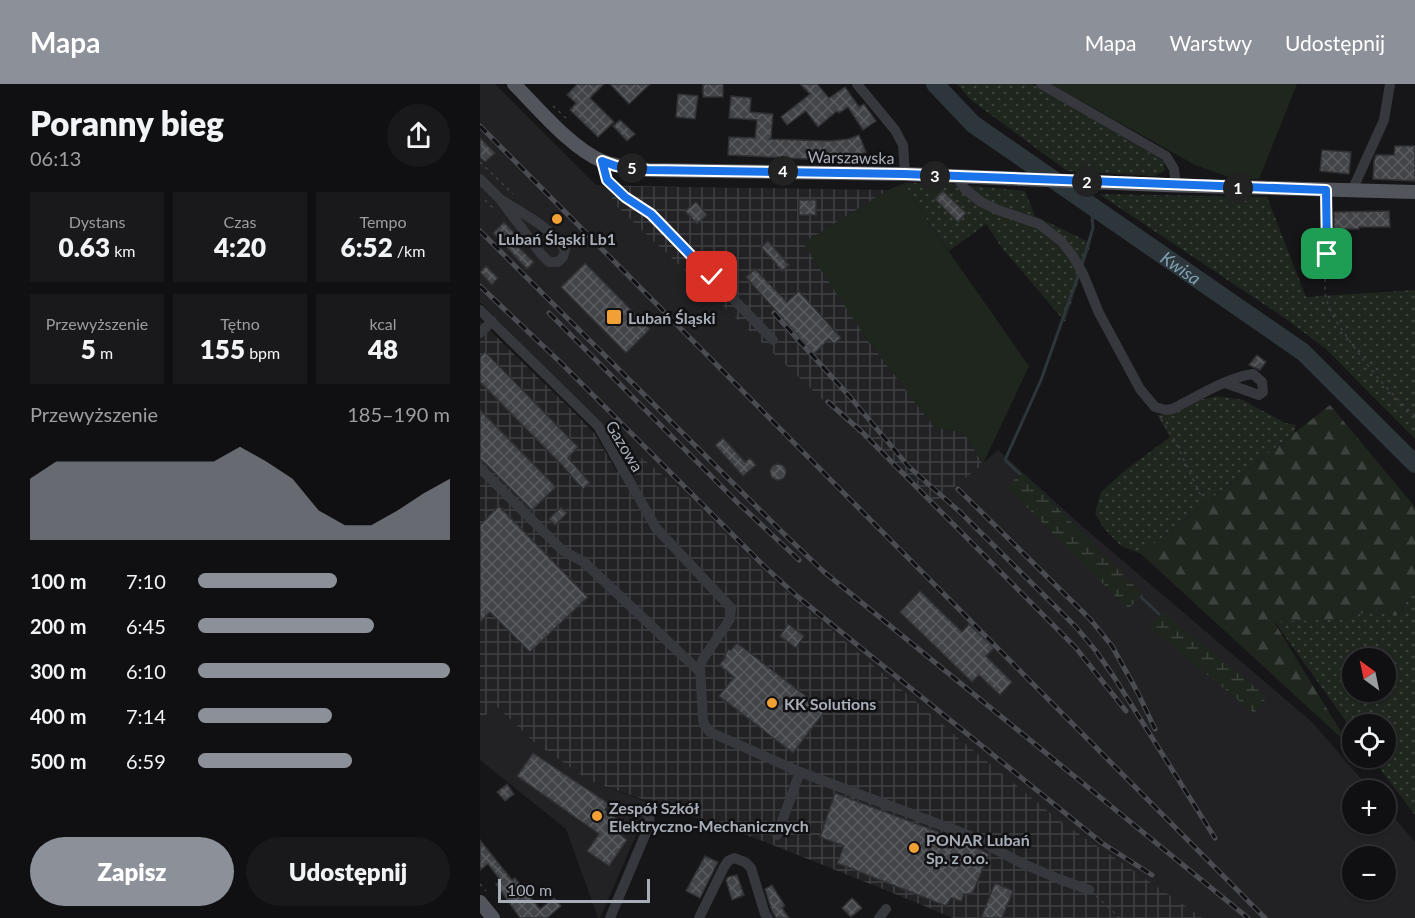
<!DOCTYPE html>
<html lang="pl">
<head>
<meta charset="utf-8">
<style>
  body { margin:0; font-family:Lato,sans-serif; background:#19191b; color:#f1f3f6; height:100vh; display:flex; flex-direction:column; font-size:22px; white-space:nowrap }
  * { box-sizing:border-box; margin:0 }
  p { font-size:20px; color:#9c9d9f }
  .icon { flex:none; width:33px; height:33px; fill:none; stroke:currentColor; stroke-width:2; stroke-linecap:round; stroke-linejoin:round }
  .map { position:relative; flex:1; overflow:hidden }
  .sheet { display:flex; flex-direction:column; background:#101012; width:480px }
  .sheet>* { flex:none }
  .needle { width:39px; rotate:327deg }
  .fabs { position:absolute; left:862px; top:564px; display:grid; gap:12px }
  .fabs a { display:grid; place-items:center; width:54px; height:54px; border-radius:50%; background:#101012; box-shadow:0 2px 4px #0004,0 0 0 2px #303032; font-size:30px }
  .scale { position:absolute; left:18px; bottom:15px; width:152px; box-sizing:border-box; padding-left:6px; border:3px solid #a8aeb8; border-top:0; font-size:16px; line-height:21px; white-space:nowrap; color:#a8aeb8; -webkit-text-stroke:4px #111113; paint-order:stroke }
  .pin { position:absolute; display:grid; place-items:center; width:51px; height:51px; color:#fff; margin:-26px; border-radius:12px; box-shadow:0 3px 9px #0006 }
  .km { position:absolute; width:30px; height:30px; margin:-15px; border-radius:50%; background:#222; color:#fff; font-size:16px; line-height:30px; text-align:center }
  .round { display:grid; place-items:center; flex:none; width:63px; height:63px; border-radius:32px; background:#19191b }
  .overview { display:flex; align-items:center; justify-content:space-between; height:102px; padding:0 30px }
  h1 { font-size:33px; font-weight:800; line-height:45px }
  .stats { display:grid; grid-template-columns:repeat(3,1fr); gap:9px; height:102px; padding:6px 30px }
  .stats div { display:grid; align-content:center; border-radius:0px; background:#19191b; text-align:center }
  .stats b { font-size:26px; font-weight:800 }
  .stats small { font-size:16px; font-weight:400 }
  .stats p { font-size:16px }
  .chart { height:168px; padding:12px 30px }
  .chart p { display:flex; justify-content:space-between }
  .chart svg { width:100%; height:108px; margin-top:6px; fill:#8c9099; opacity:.7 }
  .action { display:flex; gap:12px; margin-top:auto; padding:12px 30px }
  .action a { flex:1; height:69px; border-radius:36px; background:#8c9099; color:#fff; font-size:24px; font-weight:800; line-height:69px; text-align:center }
  .action a+a { background:#19191b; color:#f1f3f6 }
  ul { padding:0 30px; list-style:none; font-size:20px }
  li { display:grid; grid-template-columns:96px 72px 1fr; align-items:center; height:45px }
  li i { height:15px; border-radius:8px; background:#8c9099 }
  header { display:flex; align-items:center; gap:36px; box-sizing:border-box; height:84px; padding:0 30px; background:#8c9099; color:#fff }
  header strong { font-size:28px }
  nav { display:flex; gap:33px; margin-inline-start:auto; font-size:21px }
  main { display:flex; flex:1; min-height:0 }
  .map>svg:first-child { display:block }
</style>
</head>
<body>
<header>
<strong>Mapa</strong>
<nav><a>Mapa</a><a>Warstwy</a><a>Udostępnij</a></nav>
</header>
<main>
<section class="sheet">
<div class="overview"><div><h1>Poranny bieg</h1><p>06:13</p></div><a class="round"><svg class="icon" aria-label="share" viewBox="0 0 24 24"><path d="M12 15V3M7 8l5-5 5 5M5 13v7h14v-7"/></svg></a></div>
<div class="stats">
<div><p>Dystans</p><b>0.63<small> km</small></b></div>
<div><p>Czas</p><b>4:20</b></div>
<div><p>Tempo</p><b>6:52<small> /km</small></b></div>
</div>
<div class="stats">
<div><p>Przewyższenie</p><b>5<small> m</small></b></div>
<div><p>Tętno</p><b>155<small> bpm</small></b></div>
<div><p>kcal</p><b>48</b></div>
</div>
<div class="chart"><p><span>Przewyższenie</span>185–190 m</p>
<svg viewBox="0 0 160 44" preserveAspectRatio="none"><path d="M0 44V19L10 12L20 12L30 12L40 12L50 12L60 12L70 12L80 6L90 12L100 19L110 32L120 38L130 38L140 32L150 25L160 19V44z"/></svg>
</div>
<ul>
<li><b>100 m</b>7:10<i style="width:55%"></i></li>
<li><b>200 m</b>6:45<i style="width:70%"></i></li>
<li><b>300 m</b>6:10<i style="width:100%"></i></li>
<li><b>400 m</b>7:14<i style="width:53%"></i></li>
<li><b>500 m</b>6:59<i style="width:61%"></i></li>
</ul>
<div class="action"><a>Zapisz</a><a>Udostępnij</a></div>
</section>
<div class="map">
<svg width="935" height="834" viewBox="0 0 935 834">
  <defs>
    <pattern id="industrial-grid" width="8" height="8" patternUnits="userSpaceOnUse" patternTransform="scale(1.5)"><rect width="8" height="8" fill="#222225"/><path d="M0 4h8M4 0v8" fill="none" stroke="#3f4043"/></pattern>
    <pattern id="grass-dots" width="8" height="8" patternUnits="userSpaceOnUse" patternTransform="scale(1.5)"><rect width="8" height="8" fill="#1e261e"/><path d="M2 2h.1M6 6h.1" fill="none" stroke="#3c433d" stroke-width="1.8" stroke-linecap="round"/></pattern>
    <pattern id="forest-firs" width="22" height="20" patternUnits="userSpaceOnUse" patternTransform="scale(1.5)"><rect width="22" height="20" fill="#1e261e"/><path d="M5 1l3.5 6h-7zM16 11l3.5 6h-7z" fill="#3c433d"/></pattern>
    <pattern id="wetland-marsh" width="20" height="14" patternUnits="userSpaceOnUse" patternTransform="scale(1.5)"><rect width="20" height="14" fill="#1e261e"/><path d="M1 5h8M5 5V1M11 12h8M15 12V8" fill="none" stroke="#3c433d"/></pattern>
    <pattern id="building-cross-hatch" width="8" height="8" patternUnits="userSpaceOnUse" patternTransform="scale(1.5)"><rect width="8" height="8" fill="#424448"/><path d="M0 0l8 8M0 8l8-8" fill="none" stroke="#5a5c60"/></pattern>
  </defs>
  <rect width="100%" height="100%" fill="#161618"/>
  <g fill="#222225" fill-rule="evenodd">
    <path d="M0,0H15L116,101L339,106L324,159L387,255L454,343L484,349L503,379L518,366L602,442L832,638L891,706H873V740H906V724L935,758V834H702L540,721L194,412L0,218ZM873,772H906V806H873Z"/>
    <polygon points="15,621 55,659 110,697 170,719 120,834 118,834 86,745 0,676 0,637"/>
  </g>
  <g fill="url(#industrial-grid)">
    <polygon points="143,102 408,106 324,159 387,255 454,343 484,349 503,380 451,421 389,359 308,283 130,116"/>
    <polygon points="0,237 97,331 115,350 137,388 158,371 203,407 286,490 489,663 580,737 723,834 473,834 408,807 280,756 110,697 55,659 15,621 0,637"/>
  </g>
  <g fill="url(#grass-dots)" fill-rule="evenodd">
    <polygon points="477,0 552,0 682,76 684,78 685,87 674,92 587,87 491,16"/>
    <path d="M424,99H463L545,107L555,132L611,159L585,238L536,180L524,167L506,140L469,167L449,139ZM463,107L486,129L478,137L455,115Z"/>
    <polygon points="619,110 787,113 826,213 935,206 935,355 846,265 806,235"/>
    <polygon points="737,312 763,316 805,339 816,341 814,349 661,470 641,462 623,443 615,429 621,408 643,388 690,353 677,331 692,330 715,317"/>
    <path d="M935,509V731L892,674H906V640H873V647L794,537L863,535L896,525L908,532L922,530L923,521ZM873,574H906V608H873Z"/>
  </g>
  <polygon fill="url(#forest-firs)" points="850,321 935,423 935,509 923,521 922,530 907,532 896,525 863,535 794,538 869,661 661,470"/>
  <g fill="url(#wetland-marsh)">
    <polygon points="542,388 663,511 648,525 527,403"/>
    <polygon points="682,527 787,613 774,629 669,543"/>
  </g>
  <g fill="#1e261e">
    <polygon points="571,0 817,0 779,95 752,94 715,81"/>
    <polygon points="424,99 449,139 549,282 503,380 484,349 454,343 387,255 323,159 408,106"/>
  </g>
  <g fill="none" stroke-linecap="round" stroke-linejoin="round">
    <g stroke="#2c363b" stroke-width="3">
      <polyline points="602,180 613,144 611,120"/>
      <polyline points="540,390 525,376 561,296 599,189"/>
      <polyline points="661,513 679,530"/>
    </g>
    <path stroke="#2c363b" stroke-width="18" id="s1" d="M455,0L493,40L823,268L935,380"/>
  </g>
  <g fill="url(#building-cross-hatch)" stroke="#303034" stroke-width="1.5">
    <polygon points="97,0 124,0 110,14 134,38 118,53 90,26 96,19 87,11"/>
    <polygon points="130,0 170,0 149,20"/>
    <rect x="223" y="0" width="20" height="13"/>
    <polygon points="320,0 337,0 349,14 365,3 379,23 384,20 396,37 383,46 368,23 359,29 357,27 338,43 326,27 307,41 301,33 330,10"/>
    <polygon points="198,10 218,12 215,35 196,33"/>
    <polygon points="251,12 271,14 270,28 293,30 291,54 289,55 349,57 368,55 379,51 386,68 369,75 347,76 248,71 249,53 275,54 277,36 249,34"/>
    <polygon points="140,36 155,50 147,57 133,42"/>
    <polygon points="0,54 15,69 5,78 0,73"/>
    <polygon points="915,62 935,62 935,97 893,95 894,77 896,71 914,71"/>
    <polygon points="842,66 871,68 869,90 840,87"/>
    <polygon points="463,107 486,129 478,138 455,115"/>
    <rect x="319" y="116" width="17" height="15"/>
    <polygon points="216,118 227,131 217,140 205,127"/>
    <polygon points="909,127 910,143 879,143 879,145 862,145 862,173 854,173 854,128"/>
    <polygon points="24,138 39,154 34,159 54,178 47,185 13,149"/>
    <polygon points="288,157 309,181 302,187 281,163"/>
    <polygon points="105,179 170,245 146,269 81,203"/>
    <polygon points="6,182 18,194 12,201 0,188"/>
    <polygon points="275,185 307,218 319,207 361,254 354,260 349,255 334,270 266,193"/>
    <polygon points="5,268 98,363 88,374 110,399 103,405 81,380 0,298 0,273"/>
    <polygon points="777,271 786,278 780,286 769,281"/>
    <polygon points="0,326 76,403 52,426 5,379 0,376"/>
    <polygon points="243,354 265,378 270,374 276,381 263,392 235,361"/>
    <circle cx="298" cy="388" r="8"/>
    <polygon points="19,422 108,513 50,568 10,528 0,538 0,441"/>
    <polygon points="81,423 87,429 75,441 69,435"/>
    <polygon points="440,507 482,548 489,540 514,564 506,572 532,598 520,611 499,591 492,598 420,528"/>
    <polygon points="308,540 324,552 316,564 300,552"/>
    <polygon points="257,559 345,627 313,669 239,612 254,593 239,581 245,574 245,571 248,566 251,566"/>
    <polygon points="53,669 129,720 125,726 147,742 141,751 147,756 129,782 107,767 119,750 37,692"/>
    <polygon points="27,700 34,710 25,717 17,708"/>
    <polygon points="355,709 490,760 509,770 492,810 484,810 481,817 471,814 466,822 357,779 364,762 340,753"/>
    <polygon points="0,756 32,796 35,794 60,825 74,814 81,822 67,834 40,834 16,800 21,797 8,780 0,786"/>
    <polygon points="225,772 238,778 220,814 206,807"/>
    <polygon points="257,791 264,811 252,816 246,796 248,793"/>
    <polygon points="515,799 533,807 522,834 501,834"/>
    <polygon points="292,801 305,822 302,824 309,834 296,834 292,827 285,805"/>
    <polygon points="372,814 382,824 371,833 362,824"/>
  </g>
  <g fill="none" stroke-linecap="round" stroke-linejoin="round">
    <g stroke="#3d3f44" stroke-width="1.5" stroke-dasharray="3 4.5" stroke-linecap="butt">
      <polyline points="73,22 88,36"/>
      <polyline points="0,78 33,110"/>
      <polyline points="5,116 14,125"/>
      <polyline points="125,172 128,168"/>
      <path d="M846,180C846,192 843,206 847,217C850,229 858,240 865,250C885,280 908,307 935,332"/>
      <polyline points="149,196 153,193"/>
      <polyline points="60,211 64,208"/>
      <polyline points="181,228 184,225"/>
      <polyline points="97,248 101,245"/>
      <polyline points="681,335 695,357 722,414"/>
      <polyline points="0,800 6,807"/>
      <polyline points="616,812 640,834"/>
    </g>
    <g stroke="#37383d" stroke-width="10">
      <polyline points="377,0 415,46 423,61 425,90"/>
      <polyline points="561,0 686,72 694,85 696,102"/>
      <polyline points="122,77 127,96 145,113 171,130 293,256"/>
      <path d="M476,92L485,105L501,118L518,126L559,140L581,157L593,172L603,190L619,229L660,305L675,323L686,326L692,325C715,314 748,293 773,290L782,298L783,308L779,311L745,299"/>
      <path d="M0,95L20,115L61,170L69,178H78L83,173L85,165C69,142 43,130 20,115"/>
      <polyline points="846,106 847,170"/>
      <polyline points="875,107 875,100 904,36 910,0"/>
      <polyline points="0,226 118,342 176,444 251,524 250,535 223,575 220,582 223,636 225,642 230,648 320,688 297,751"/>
      <polyline points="0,249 12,237"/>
      <polyline points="0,384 83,467 104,478 220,588"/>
      <polyline points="320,688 493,753 541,779 579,795 609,806"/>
      <path d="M130,834L168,744C171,735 170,731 162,725"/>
      <polyline points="219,834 244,783 248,777 254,774 265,778 271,784 285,830 288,834"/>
      <polyline points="399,834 406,825"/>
    </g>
    <g stroke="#53555c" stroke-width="14">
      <path d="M34,0C58,24 91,64 122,77C136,83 152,84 168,86L425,90L683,101L935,108"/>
      <polyline points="0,818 13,834"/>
    </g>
    <g stroke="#4a4c52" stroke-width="5">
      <g id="rail">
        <polyline points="0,42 785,834"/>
        <polyline points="0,147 301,447 343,487 768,834"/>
        <polyline points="0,202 80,278 285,483 318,513 622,759 672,791"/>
        <polyline points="69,229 257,418 319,476"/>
        <polyline points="294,229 370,313 428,382 479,427 596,543 616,567 634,593 735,754"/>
        <polyline points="348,318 381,347 596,564 646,627"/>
        <polyline points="478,405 610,535 632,562 658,609 675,645"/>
      </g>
    </g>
    <use href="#rail" stroke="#111113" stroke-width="3" stroke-dasharray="9" stroke-linecap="butt"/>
  </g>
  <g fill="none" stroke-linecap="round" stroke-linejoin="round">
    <g stroke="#fff" stroke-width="12">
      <polyline id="route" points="232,193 171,130 145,113 127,96 122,77 136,82 168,86 424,90 846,106 847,170"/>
    </g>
    <use href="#route" stroke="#1a73e8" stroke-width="8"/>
  </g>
  <g fill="#f1a035" stroke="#111113" stroke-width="2">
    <circle cx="77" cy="135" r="6"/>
    <rect x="126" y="225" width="16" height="16" rx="3"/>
    <circle cx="292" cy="619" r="6"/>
    <circle cx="117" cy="732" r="6"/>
    <circle cx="434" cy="764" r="6"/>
  </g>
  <g text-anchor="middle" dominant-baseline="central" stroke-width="5" stroke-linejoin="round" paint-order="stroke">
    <g font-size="16" fill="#a8aeb8" stroke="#111113">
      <text transform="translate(371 73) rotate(1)">Warszawska</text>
      <text transform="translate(145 362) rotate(59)">Gazowa</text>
    </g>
    <g font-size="16" font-weight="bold" fill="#a8aeb8" stroke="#111113" text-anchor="start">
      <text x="77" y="154" text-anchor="middle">Lubań Śląski Lb1</text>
      <text x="148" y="233">Lubań Śląski</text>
      <text x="304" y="619">KK Solutions</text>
      <text x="129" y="723">Zespół Szkół<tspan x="129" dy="18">Elektryczno-Mechanicznych</tspan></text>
      <text x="446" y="755">PONAR Lubań<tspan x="446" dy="18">Sp. z o.o.</tspan></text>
    </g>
    <g font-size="18" font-style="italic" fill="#7f9fb2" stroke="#111113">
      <text stroke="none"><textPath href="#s1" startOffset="308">Kwisa</textPath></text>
    </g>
  </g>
</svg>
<div class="fabs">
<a><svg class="needle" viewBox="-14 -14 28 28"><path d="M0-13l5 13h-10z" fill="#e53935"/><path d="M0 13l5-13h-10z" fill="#9c9d9f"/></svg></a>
<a><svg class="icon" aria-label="locate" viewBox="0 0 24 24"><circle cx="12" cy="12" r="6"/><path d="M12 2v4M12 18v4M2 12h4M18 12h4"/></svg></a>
<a>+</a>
<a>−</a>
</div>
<div class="scale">100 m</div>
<div class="pin" style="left:847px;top:170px;background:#1e9e55"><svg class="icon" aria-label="arrive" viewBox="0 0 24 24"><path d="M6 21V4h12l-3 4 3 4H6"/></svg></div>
<div class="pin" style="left:232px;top:193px;background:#d93025"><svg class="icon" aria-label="check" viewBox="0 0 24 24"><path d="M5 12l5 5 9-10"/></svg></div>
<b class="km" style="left:758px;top:104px">1</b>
<b class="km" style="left:607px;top:98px">2</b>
<b class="km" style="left:455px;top:92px">3</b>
<b class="km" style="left:303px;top:87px">4</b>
<b class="km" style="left:152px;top:84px">5</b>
</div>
</main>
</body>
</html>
